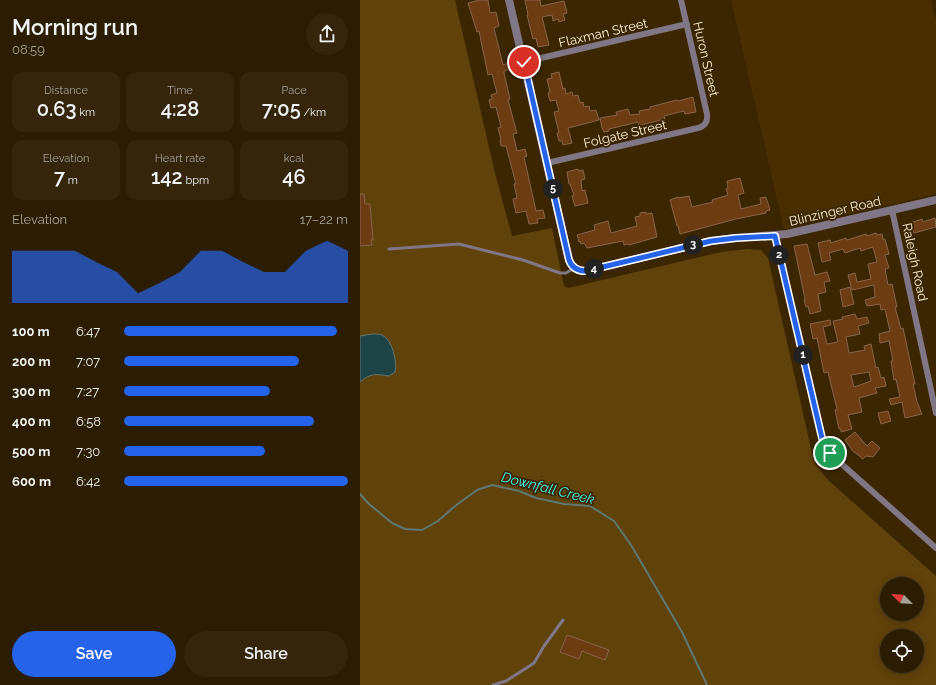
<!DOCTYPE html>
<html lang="en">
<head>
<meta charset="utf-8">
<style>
  body { margin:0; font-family:Raleway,sans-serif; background:#34250b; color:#f1f3f6; height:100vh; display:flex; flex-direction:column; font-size:15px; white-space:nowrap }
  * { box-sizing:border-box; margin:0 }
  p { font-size:13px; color:#a6a199 }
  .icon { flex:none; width:22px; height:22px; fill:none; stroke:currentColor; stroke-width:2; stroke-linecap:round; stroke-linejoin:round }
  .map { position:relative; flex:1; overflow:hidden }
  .drawer { display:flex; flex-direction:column; background:#2c1c01; width:360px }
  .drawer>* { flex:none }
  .needle { width:26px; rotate:294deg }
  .buttons { position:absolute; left:520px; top:577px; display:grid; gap:8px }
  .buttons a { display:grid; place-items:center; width:44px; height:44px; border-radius:50%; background:#2c1c01; box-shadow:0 2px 10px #0003,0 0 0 1px #483a23; font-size:20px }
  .pin { position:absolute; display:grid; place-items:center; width:34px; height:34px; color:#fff; margin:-17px; border:2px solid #fff; border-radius:50%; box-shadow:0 1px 4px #0007 }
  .km { position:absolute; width:20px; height:20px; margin:-10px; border-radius:50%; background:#222; color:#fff; font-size:11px; line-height:20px; text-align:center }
  .round { display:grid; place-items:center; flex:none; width:42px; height:42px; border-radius:21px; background:#34250b }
  .overview { display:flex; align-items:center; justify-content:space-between; height:68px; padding:0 12px }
  h1 { font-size:22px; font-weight:600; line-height:30px }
  .figures { display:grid; grid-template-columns:repeat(3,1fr); gap:6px; height:68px; padding:4px 12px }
  .figures div { display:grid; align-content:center; border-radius:10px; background:#34250b; text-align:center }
  .figures b { font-size:20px; font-weight:600 }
  .figures small { font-size:11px; font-weight:400 }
  .figures p { font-size:11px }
  .chart { height:112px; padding:8px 12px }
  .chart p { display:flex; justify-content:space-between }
  .chart svg { width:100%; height:72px; margin-top:4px; fill:#2563eb; opacity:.7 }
  .action { display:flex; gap:8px; margin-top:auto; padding:8px 12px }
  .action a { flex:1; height:46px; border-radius:24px; background:#2563eb; color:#fff; font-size:16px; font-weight:600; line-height:46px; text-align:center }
  .action a+a { background:#34250b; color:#f1f3f6 }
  ul { padding:0 12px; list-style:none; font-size:13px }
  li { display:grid; grid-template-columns:64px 48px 1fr; align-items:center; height:30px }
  li i { height:10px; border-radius:5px; background:#2563eb }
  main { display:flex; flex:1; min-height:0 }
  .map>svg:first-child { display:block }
</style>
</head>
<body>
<main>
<section class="drawer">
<div class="overview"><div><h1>Morning run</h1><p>08:59</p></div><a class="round"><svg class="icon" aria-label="share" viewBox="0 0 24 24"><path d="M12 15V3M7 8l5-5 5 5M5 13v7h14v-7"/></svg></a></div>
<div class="figures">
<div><p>Distance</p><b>0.63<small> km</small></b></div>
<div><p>Time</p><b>4:28</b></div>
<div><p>Pace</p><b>7:05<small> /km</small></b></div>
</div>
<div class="figures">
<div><p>Elevation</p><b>7<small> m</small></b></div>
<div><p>Heart rate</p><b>142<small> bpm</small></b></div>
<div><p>kcal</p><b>46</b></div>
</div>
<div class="chart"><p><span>Elevation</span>17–22 m</p>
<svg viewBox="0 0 160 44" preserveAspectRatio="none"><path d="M0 44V12L10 12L20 12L30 12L40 19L50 25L60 38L70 32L80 25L90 12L100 12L110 19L120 25L130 25L140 12L150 6L160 12V44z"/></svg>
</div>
<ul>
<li><b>100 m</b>6:47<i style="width:95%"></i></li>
<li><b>200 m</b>7:07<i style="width:78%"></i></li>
<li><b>300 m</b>7:27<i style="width:65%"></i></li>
<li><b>400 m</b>6:58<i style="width:85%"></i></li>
<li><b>500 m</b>7:30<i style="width:63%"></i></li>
<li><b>600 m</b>6:42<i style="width:100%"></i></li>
</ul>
<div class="action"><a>Save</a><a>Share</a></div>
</section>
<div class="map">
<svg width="576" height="685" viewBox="0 0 576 685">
  <rect width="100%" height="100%" fill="#3b2601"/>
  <polygon fill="#492f00" points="371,0 571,0 576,21 576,194 424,229"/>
  <path fill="#60420b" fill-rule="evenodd" d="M0,0H95L135,173L152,236L192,228L204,286L208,288L361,252L387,249L401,250L408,258L454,462L467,479L576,576V685H0ZM527,584H557V614H527ZM527,636H557V666H527Z"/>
  <path fill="#1e4445" stroke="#607772" d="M12,334C15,334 19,334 22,335C33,340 37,362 35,372L29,376C16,374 10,373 0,382V336Z"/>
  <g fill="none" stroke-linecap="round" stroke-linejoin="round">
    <polyline stroke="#607772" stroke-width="2" points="0,494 9,504 32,523 45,529 62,530 78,521 95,506 117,490 132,485 159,491 176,498 204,504 230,506 254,521 271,545 322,632 347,685"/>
  </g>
  <g fill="#6c3c12" stroke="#88644b" fill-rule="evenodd">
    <polygon points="120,0 128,0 130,13 136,12 139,26 134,28 143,65 149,63 150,69 144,71 144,73 150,99 148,100 157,133 153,134 157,151 165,149 167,156 164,157 176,211 183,210 185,218 177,219 178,223 169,224 166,211 156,213 153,199 157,198 154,184 156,184 146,146 141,146 140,140 141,140 138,128 141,127 136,107 131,108 129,100 132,99 131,95 137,93 132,74 128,75 119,31 117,32 108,3"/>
    <polygon points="165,0 180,0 181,6 204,1 207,13 203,14 205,20 199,22 198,19 193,21 192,15 182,17 189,45 178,47 176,38 173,39 167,15 168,15"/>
    <polygon points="199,72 203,89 205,88 206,94 212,92 213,96 218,95 220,103 223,102 224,107 229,106 230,111 236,110 239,120 208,128 212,143 203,145 202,141 199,141 197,133 199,133 194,112 199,111 196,100 190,101 188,93 190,92 187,79 192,78 191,74"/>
    <polygon points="333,97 336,112 325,114 324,111 304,116 305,119 285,124 279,125 278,122 249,129 249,131 244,132 242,128 240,118 257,115 256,112 268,109 270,115 280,114 279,111 290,109 290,107 317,100 318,101"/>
    <polygon points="218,169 219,171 223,170 225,179 221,180 222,191 225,190 228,203 215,206 212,196 214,195 210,184 209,184 207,172"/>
    <polygon points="380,178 384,193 378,195 381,209 401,204 400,198 406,197 410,210 406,211 406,213 376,219 320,234 318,226 317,226 310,200 318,197 318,198 329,196 332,207 353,202 352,200 368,195 366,189 368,188 367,181"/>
    <polygon points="0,194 4,194 5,204 10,204 13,240 11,240 12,245 0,246"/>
    <polygon points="286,212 286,214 292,213 297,237 269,245 268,244 264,245 263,241 227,248 224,243 221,244 220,241 219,242 217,235 235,230 234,225 248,221 251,233 277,226 275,217 280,216 280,213"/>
    <polygon points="575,218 576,227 554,233 550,223 562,219 563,222"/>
    <polygon points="516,233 517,235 522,234 523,239 525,239 529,254 525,255 529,268 525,269 528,285 532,284 537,307 535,307 541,329 543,328 555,384 553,384 557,402 562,414 545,418 542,402 531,405 529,399 540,397 536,379 534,380 531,361 533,361 529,341 520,343 519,334 530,331 525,309 521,310 520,304 507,306 505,300 515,297 514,285 492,290 488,275 495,273 497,282 511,279 508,264 517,262 513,247 501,251 500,248 485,253 483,249 469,253 471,260 462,262 458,243 470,240 471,243 486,238 487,240 506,234 507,236"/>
    <polygon points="447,244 455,275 467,272 470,281 464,282 466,292 458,294 461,311 450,314 448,306 446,307 444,300 445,299 434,246"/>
    <polygon points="490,287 494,304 483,307 480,290"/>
    <path d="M495,314L497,319L507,317L509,323L498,326L500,334L486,337L489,353L505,350L504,346L511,344L516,368L518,367L521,378L524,377L526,386L515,388L517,393L499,398L502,412L488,415L492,429L481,432V429H479L475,410L477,409L468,372L464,373L457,338L453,339L450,324L470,320L471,325L463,327L467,344L478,342L473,321L483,319L482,317ZM509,372L511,381L494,387L491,375Z"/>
    <polygon points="528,411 531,421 521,424 518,413"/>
    <polygon points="495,432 507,446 512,441 520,448 513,457 506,456 503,459 493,451 485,440"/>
    <polygon points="207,635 249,650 245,660 222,651 219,659 200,652"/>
  </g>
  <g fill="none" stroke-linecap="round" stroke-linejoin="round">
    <g stroke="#817685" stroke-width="3">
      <polyline points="29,249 99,244 163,260 200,273 206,273 214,268"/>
      <polyline points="133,685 146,681 174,663 184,646 203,620"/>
    </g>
    <g stroke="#817685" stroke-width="6">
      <polyline points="164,62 327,24"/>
      <path d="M187,163L338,128C345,126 348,122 347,114L321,0"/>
      <polyline points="532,210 576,413"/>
      <polyline points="415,236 462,438 467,449 476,459 576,548"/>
    </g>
    <path stroke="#817685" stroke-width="8" d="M149,0L209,260C212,268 217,271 225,271L351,241L376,238L427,234L576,200"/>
  </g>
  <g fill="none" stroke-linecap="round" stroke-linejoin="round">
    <g stroke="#fff" stroke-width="8">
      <path id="route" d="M164,62L209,260C212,268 218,271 226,271L351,241L376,238L415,236L462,438L470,453"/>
    </g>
    <use href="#route" stroke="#2563eb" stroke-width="5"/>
  </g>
  <g text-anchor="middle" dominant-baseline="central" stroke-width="3.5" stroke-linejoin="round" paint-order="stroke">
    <g font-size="13" fill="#fbeeda" stroke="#3b2601">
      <text transform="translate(243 33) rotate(-13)">Flaxman Street</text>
      <text transform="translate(346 59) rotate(77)">Huron Street</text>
      <text transform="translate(265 134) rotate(-13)">Folgate Street</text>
      <text transform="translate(475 211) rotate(-13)">Blinzinger Road</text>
      <text transform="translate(555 262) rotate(78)">Raleigh Road</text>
    </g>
    <g font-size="14" font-style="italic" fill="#46f8fb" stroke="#3b2601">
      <text transform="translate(188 488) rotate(14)">Downfall Creek</text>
    </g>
  </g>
</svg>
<div class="buttons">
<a><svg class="needle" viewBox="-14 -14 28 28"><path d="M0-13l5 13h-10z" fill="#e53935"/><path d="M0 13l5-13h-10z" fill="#a6a199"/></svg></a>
<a><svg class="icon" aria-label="locate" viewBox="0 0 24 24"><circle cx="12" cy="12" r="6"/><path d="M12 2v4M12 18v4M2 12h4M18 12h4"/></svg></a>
</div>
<div class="pin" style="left:470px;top:453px;background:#1e9e55"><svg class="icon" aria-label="arrive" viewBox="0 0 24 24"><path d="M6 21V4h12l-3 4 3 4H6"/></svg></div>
<div class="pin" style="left:164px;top:62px;background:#d93025"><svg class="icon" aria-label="check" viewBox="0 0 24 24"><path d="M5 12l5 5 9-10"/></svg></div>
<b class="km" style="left:443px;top:355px">1</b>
<b class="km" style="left:419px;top:255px">2</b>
<b class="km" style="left:333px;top:245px">3</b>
<b class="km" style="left:234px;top:269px">4</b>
<b class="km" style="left:193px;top:189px">5</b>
</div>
</main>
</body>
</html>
